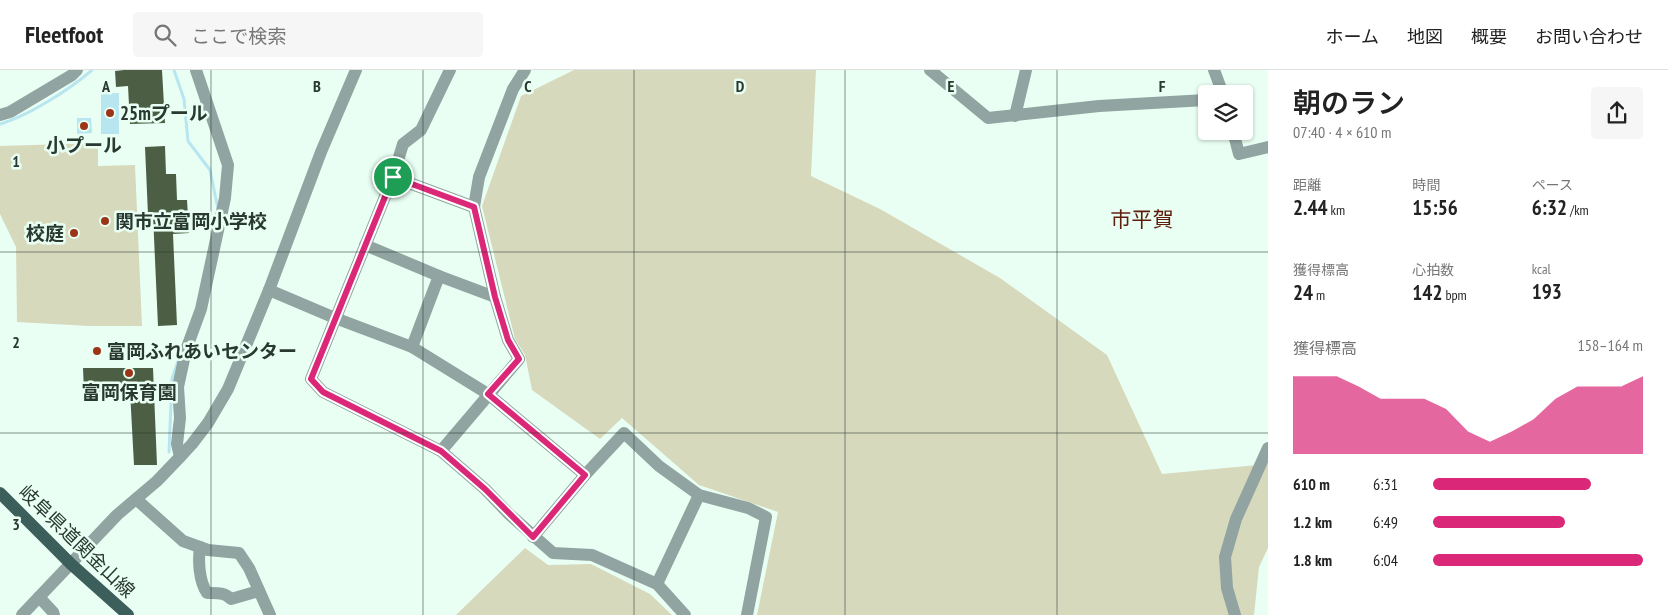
<!DOCTYPE html>
<html lang="ja">
<head>
<meta charset="utf-8">
<style>
  body { margin:0; font-family:"PT Sans Narrow","Noto Sans JP",sans-serif; background:#f6f6f6; color:#222; height:100vh; display:flex; flex-direction:column; font-size:19px; white-space:nowrap }
  * { box-sizing:border-box; margin:0 }
  p { font-size:16px; color:#767676 }
  .icon { flex:none; width:28px; height:28px; fill:none; stroke:currentColor; stroke-width:2; stroke-linecap:round; stroke-linejoin:round }
  .map { position:relative; flex:1; overflow:hidden }
  .side { display:flex; flex-direction:column; background:#fff; width:400px }
  .side>* { flex:none }
  .fabs { position:absolute; left:1198px; top:15px; display:grid; gap:10px }
  .fabs a { display:grid; place-items:center; width:55px; height:55px; border-radius:5px; background:#fff; box-shadow:0 1px 4px #0004; font-size:25px }
  .pin { position:absolute; display:grid; place-items:center; width:42px; height:42px; color:#fff; margin:-21px; border:2px solid #fff; border-radius:50%; box-shadow:0 1px 5px #0007 }
  .round { display:grid; place-items:center; flex:none; width:52px; height:52px; border-radius:5px; background:#f6f6f6 }
  .headline { display:flex; align-items:center; justify-content:space-between; height:85px; padding:0 25px }
  h1 { font-size:28px; font-weight:600; line-height:38px }
  .stats { display:grid; grid-template-columns:repeat(3,1fr); gap:8px; height:85px; padding:5px 25px }
  .stats div { display:grid; align-content:center }
  .stats b { font-size:21px; font-weight:600 }
  .stats small { font-size:14px; font-weight:400 }
  .stats p { font-size:14px }
  .chart { height:140px; padding:10px 25px }
  .chart p { display:flex; justify-content:space-between }
  .chart svg { width:100%; height:90px; margin-top:5px; fill:#db2777; opacity:.7 }
  ul { padding:0 25px; list-style:none; font-size:16px }
  li { display:grid; grid-template-columns:80px 60px 1fr; align-items:center; height:38px }
  li i { height:12px; border-radius:6px; background:#db2777 }
  header { display:flex; align-items:center; gap:30px; box-sizing:border-box; height:70px; padding:0 25px; background:#fff; border-bottom:1px solid #e0e0e0 }
  header strong { font-size:24px }
  nav { display:flex; gap:28px; margin-inline-start:auto; font-size:18px }
  .search { width:350px; height:45px; background:#f6f6f6; display:flex; align-items:center; gap:12px; box-sizing:border-box; padding:0 18px; border-radius:5px; color:#767676; font-size:19px }
  main { display:flex; flex:1; min-height:0 }
  .map>svg:first-child { display:block }
</style>
</head>
<body>
<header>
<strong>Fleetfoot</strong>
<div class="search"><svg class="icon" aria-label="search" viewBox="0 0 24 24"><circle cx="10" cy="10" r="6"/><path d="M15 15l6 6"/></svg>ここで検索</div>
<nav><a>ホーム</a><a>地図</a><a>概要</a><a>お問い合わせ</a></nav>
</header>
<main>
<div class="map">
<svg width="1268" height="545" viewBox="0 0 1268 545">
  <rect width="100%" height="100%" fill="#e9fff3"/>
  <g fill="#d7d9bd">
    <polygon points="574,0 816,0 811,106 880,139 1000,208 1107,285 1162,404 1268,394 1268,478 1259,497 1254,545 757,545 778,442 699,415 622,348 600,369 532,320 525,285 515,269 482,136 521,26"/>
    <polygon points="98,73 98,96 135,95 142,256 89,256 17,252 16,177 0,144 0,76"/>
    <polygon points="525,478 548,495 591,494 650,524 672,545 456,545"/>
  </g>
  <g fill="#b8e6f0">
    <rect x="101" y="23" width="18" height="41"/>
    <polygon points="77,48 91,48 92,63 77,64"/>
  </g>
  <g fill="none" stroke-linecap="round" stroke-linejoin="round">
    <g stroke="#b8e6f0" stroke-width="3">
      <polyline points="174,0 184,29 188,71 210,100 218,139"/>
      <path d="M0,54C28,46 69,20 92,0"/>
      <polyline points="169,382 172,309 178,291"/>
    </g>
  </g>
  <g fill="#4c5f44">
    <polygon points="124,0 162,0 165,53 130,54 128,16 116,17 115,1"/>
    <polygon points="165,76 166,104 176,104 177,130 187,130 189,163 173,164 177,255 158,256 153,145 148,145 145,77"/>
    <polygon points="83,298 153,298 157,395 134,395 130,321 84,322"/>
  </g>
  <g fill="none" stroke-linecap="round" stroke-linejoin="round">
    <g stroke="#91a4a1" stroke-width="12">
      <polyline points="450,0 421,60 403,74 393,107 311,309 323,322 441,381 485,419 509,444 553,483 592,485 657,514 685,545"/>
      <polyline points="930,0 988,48 1099,36 1206,30"/>
      <polyline points="1214,0 1223,24"/>
      <polyline points="0,45 10,42 72,5 77,0"/>
      <polyline points="1015,46 1026,0"/>
      <polyline points="1233,61 1239,84 1268,77"/>
      <polyline points="393,107 474,137"/>
      <polyline points="365,175 439,206 495,227"/>
      <polyline points="269,220 335,248 412,277 488,324 585,405"/>
      <polyline points="412,277 439,206"/>
      <polyline points="441,381 519,289 508,270 495,227 474,137 479,107 513,19 525,0"/>
      <polyline points="180,387 177,374 180,348 178,317 186,280 201,239 225,128 228,95 196,0"/>
      <polyline points="136,429 183,471 208,480 239,483 249,498 270,545"/>
      <polyline points="533,467 585,405 624,363 659,396 699,425 748,438 766,447 747,545"/>
      <path d="M200,477C198,491 199,511 207,523C217,523 224,522 231,529L259,521"/>
      <polyline points="657,514 699,425"/>
      <polyline points="39,527 53,542 54,545"/>
      <polyline points="22,545 117,445 157,411 180,387 192,374 208,353 228,319 269,220 321,82 356,0"/>
      <polyline points="1235,545 1227,518 1225,487 1236,449 1268,378"/>
    </g>
    <polyline stroke="#3c5f5b" stroke-width="12" points="0,423 71,494 128,545"/>
  </g>
  <g fill="none" stroke-linecap="round" stroke-linejoin="round">
    <g stroke="#fff" stroke-width="10">
      <polygon id="route" points="393,107 474,137 495,227 508,270 519,289 488,324 585,405 533,467 485,419 441,381 323,322 311,309"/>
    </g>
    <use href="#route" stroke="#db2777" stroke-width="6"/>
  </g>
  <path fill="none" stroke="#293830" stroke-width="1" stroke-opacity="0.55" d="M211,0V545M423,0V545M634,0V545M845,0V545M1057,0V545M0,182H1268M0,363H1268"/>
  <g fill="#9c3417" stroke="#e9fff3" stroke-width="2">
    <circle cx="110" cy="43" r="5"/>
    <circle cx="84" cy="56" r="5"/>
    <circle cx="105" cy="151" r="5"/>
    <circle cx="74" cy="163" r="5"/>
    <circle cx="97" cy="281" r="5"/>
    <circle cx="129" cy="303" r="5"/>
  </g>
  <g text-anchor="middle" dominant-baseline="central" stroke-width="5" stroke-linejoin="round" paint-order="stroke">
    <g font-size="19" font-weight="bold" fill="#293830" stroke="#e9fff3" text-anchor="start">
      <text x="120" y="43">25mプール</text>
      <text x="84" y="75" text-anchor="middle">小プール</text>
      <text x="115" y="151">関市立富岡小学校</text>
      <text x="64" y="163" text-anchor="end">校庭</text>
      <text x="107" y="281">富岡ふれあいセンター</text>
      <text x="129" y="322" text-anchor="middle">富岡保育園</text>
    </g>
    <g font-size="19" fill="#293830" stroke="#e9fff3">
      <text transform="translate(77 471) rotate(44)">岐阜県道関金山線</text>
    </g>
    <g font-size="21" fill="#5e1c0a" stroke="#e9fff3">
      <text x="1142" y="149">市平賀</text>
    </g>
  </g>
  <g font-size="16" text-anchor="middle" font-weight="bold" fill="#293830" stroke="#e9fff3" stroke-width="5" stroke-linejoin="round" paint-order="stroke">
    <text x="106" y="22">A</text>
    <text x="317" y="22">B</text>
    <text x="528" y="22">C</text>
    <text x="740" y="22">D</text>
    <text x="951" y="22">E</text>
    <text x="1162" y="22">F</text>
    <text x="16" y="97">1</text>
    <text x="16" y="278">2</text>
    <text x="16" y="460">3</text>
  </g>
</svg>
<div class="fabs">
<a><svg class="icon" aria-label="layers" viewBox="0 0 24 24"><path d="M12 4l9 5-9 5-9-5zM3 14l9 5 9-5"/></svg></a>
</div>
<div class="pin" style="left:393px;top:107px;background:#1e9e55"><svg class="icon" aria-label="arrive" viewBox="0 0 24 24"><path d="M6 21V4h12l-3 4 3 4H6"/></svg></div>
</div>
<section class="side">
<div class="headline"><div><h1>朝のラン</h1><p>07:40 · 4 × 610 m</p></div><a class="round"><svg class="icon" aria-label="share" viewBox="0 0 24 24"><path d="M12 15V3M7 8l5-5 5 5M5 13v7h14v-7"/></svg></a></div>
<div class="stats">
<div><p>距離</p><b>2.44<small> km</small></b></div>
<div><p>時間</p><b>15:56</b></div>
<div><p>ペース</p><b>6:32<small> /km</small></b></div>
</div>
<div class="stats">
<div><p>獲得標高</p><b>24<small> m</small></b></div>
<div><p>心拍数</p><b>142<small> bpm</small></b></div>
<div><p>kcal</p><b>193</b></div>
</div>
<div class="chart"><p><span>獲得標高</span>158–164 m</p>
<svg viewBox="0 0 160 44" preserveAspectRatio="none"><path d="M0 44V6L10 6L20 6L30 11L40 17L50 17L60 17L70 22L80 33L90 38L100 33L110 27L120 17L130 11L140 11L150 11L160 6V44z"/></svg>
</div>
<ul>
<li><b>610 m</b>6:31<i style="width:75%"></i></li>
<li><b>1.2 km</b>6:49<i style="width:63%"></i></li>
<li><b>1.8 km</b>6:04<i style="width:100%"></i></li>
</ul>
</section>
</main>
</body>
</html>
